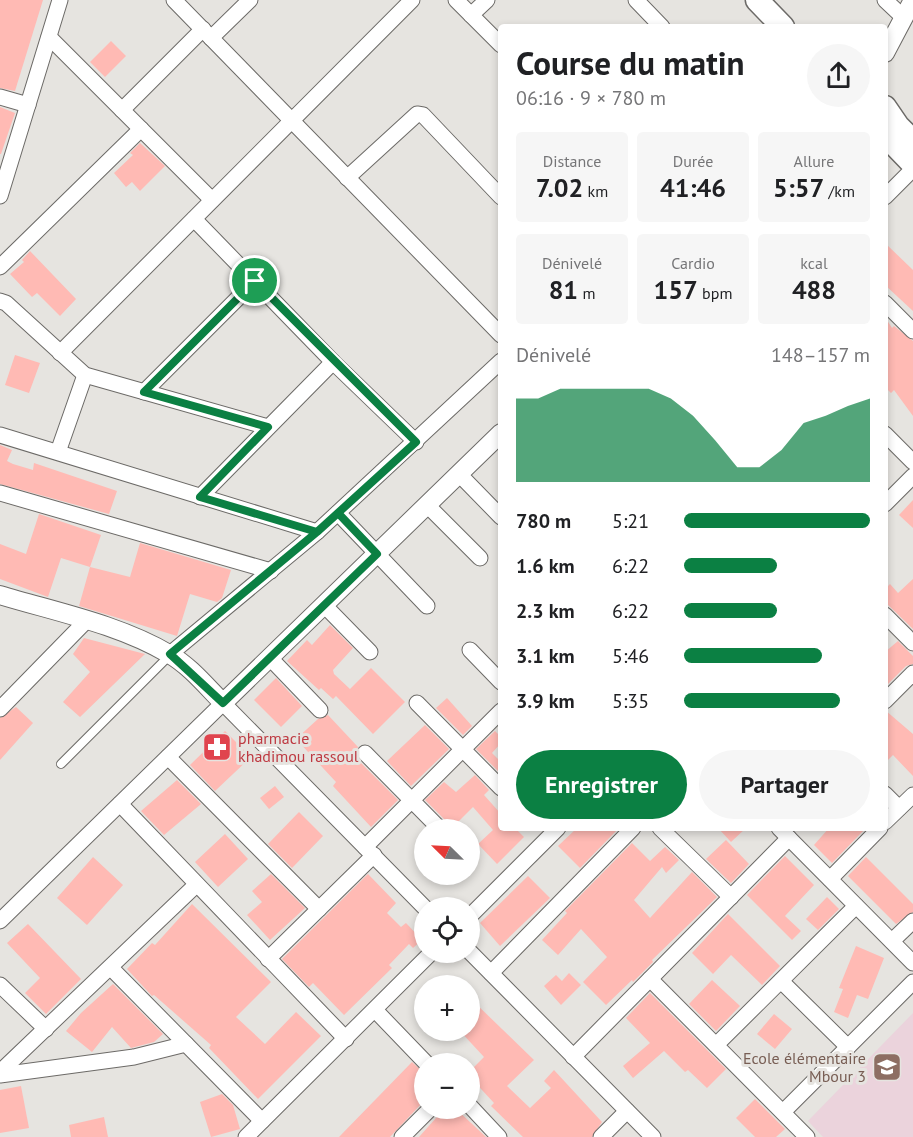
<!DOCTYPE html>
<html lang="fr">
<head>
<meta charset="utf-8">
<style>
  body { margin:0; font-family:"PT Sans",sans-serif; background:#f6f6f6; color:#202124; height:100vh; display:flex; flex-direction:column; font-size:22px; white-space:nowrap }
  * { box-sizing:border-box; margin:0 }
  p { font-size:20px; color:#757577 }
  .icon { flex:none; width:33px; height:33px; fill:none; stroke:currentColor; stroke-width:2; stroke-linecap:round; stroke-linejoin:round }
  .map { position:relative; flex:1; overflow:hidden }
  .panel { position:absolute; left:498px; top:24px; width:390px; height:807px; display:flex; flex-direction:column; background:#fff; border-radius:6px; box-shadow:0 3px 9px #0003 }
  .panel>* { flex:none }
  .needle { width:39px; rotate:294deg }
  .tools { position:absolute; left:414px; top:819px; display:grid; gap:12px }
  .tools a { display:grid; place-items:center; width:66px; height:66px; border-radius:50%; background:#fff; box-shadow:0 3px 9px #0003; font-size:30px }
  .pin { position:absolute; display:grid; place-items:center; width:51px; height:51px; color:#fff; margin:-26px; border:3px solid #fff; border-radius:50%; box-shadow:0 2px 6px #0007 }
  .round { display:grid; place-items:center; flex:none; width:63px; height:63px; border-radius:32px; background:#f6f6f6 }
  .summary { display:flex; align-items:center; justify-content:space-between; height:102px; padding:0 18px }
  h1 { font-size:33px; font-weight:700; line-height:45px }
  .stats { display:grid; grid-template-columns:repeat(3,1fr); gap:9px; height:102px; padding:6px 18px }
  .stats div { display:grid; align-content:center; border-radius:6px; background:#f6f6f6; text-align:center }
  .stats b { font-size:26px; font-weight:700 }
  .stats small { font-size:16px; font-weight:400 }
  .stats p { font-size:16px }
  .chart { height:168px; padding:12px 18px }
  .chart p { display:flex; justify-content:space-between }
  .chart svg { width:100%; height:108px; margin-top:6px; fill:#0b8043; opacity:.7 }
  .action { display:flex; gap:12px; margin-top:auto; padding:12px 18px }
  .action a { flex:1; height:69px; border-radius:36px; background:#0b8043; color:#fff; font-size:24px; font-weight:700; line-height:69px; text-align:center }
  .action a+a { background:#f6f6f6; color:#202124 }
  ul { padding:0 18px; list-style:none; font-size:20px }
  li { display:grid; grid-template-columns:96px 72px 1fr; align-items:center; height:45px }
  li i { height:15px; border-radius:8px; background:#0b8043 }
  .map>svg:first-child { display:block }
</style>
</head>
<body>
<div class="map">
<svg width="913" height="1137" viewBox="0 0 913 1137">
  <rect width="100%" height="100%" fill="#e6e4e0"/>
  <polygon fill="#ebd3dc" points="913,1013 913,1137 823,1137 808,1121"/>
  <g fill="#ffbab4">
    <polygon points="0,0 43,0 15,91 0,88"/>
    <polygon points="111,41 126,56 105,77 90,62"/>
    <polygon points="0,107 15,113 1,154 0,154"/>
    <polygon points="140,143 165,166 140,191 132,182 126,187 114,173 133,155 130,153"/>
    <polygon points="885,243 913,270 913,311 885,285"/>
    <polygon points="30,251 76,299 60,316 37,293 32,297 10,274 24,262 22,260"/>
    <polygon points="885,317 892,328 894,326 913,341 913,416 894,390 891,393 885,387"/>
    <polygon points="15,355 40,363 29,393 5,385"/>
    <polygon points="0,445 12,450 7,461 13,464 33,470 34,463 117,491 109,514 0,484"/>
    <polygon points="913,500 913,528 899,515"/>
    <polygon points="39,514 101,535 90,567 61,558 48,597 0,579 0,544 26,554"/>
    <polygon points="140,543 231,570 222,598 217,602 190,594 177,636 79,606 90,567 130,577"/>
    <polygon points="913,579 913,629 885,602 885,589 890,584 898,593"/>
    <polygon points="330,625 353,648 333,670 334,674 350,689 371,668 405,702 373,734 336,696 333,699 321,688 319,690 287,661 307,640 312,645"/>
    <polygon points="84,638 145,654 80,717 63,702 90,672 73,654"/>
    <polygon points="898,641 913,656 913,664 906,666 885,687 885,652"/>
    <polygon points="276,678 302,706 281,727 254,700"/>
    <polygon points="447,698 472,726 463,735 436,708"/>
    <polygon points="16,707 33,723 0,760 0,718"/>
    <polygon points="885,710 913,734 913,776 893,755 885,763"/>
    <polygon points="328,715 358,747 356,755 358,760 398,800 371,827 333,786 336,782 296,739 318,719"/>
    <polygon points="425,725 449,749 411,786 387,761"/>
    <polygon points="225,731 251,757 215,791 190,765"/>
    <polygon points="495,731 501,737 501,743 492,753 501,762 501,774 476,749"/>
    <polygon points="475,775 489,790 484,795 501,814 501,828 515,828 524,837 497,864 478,844 493,830 473,807 450,830 448,823 425,800 444,782 456,792"/>
    <polygon points="177,780 201,804 164,835 141,811"/>
    <polygon points="275,786 284,797 269,809 260,798"/>
    <polygon points="299,812 323,836 292,868 268,844"/>
    <polygon points="577,828 619,828 580,868 558,846"/>
    <polygon points="718,828 746,828 731,842"/>
    <polygon points="829,828 866,828 832,863 814,845"/>
    <polygon points="225,834 248,859 218,887 195,862"/>
    <polygon points="726,840 749,864 731,883 706,859"/>
    <polygon points="632,843 650,861 665,847 679,860 666,873 662,867 634,900 650,918 692,872 717,897 652,960 653,962 633,982 632,980 606,1005 583,982 607,957 581,929 558,955 542,940 567,913 565,911"/>
    <polygon points="785,856 814,885 785,916 801,931 792,940 747,895"/>
    <polygon points="93,857 123,885 87,925 57,898"/>
    <polygon points="866,857 913,904 913,912 896,924 848,876"/>
    <polygon points="271,874 305,908 270,940 247,915 262,902 252,891"/>
    <polygon points="368,874 396,903 387,913 401,927 406,923 422,940 413,948 409,944 389,965 392,968 344,1015 313,983 309,987 282,959"/>
    <polygon points="528,876 550,898 500,946 480,923"/>
    <polygon points="827,897 839,909 818,930 806,919"/>
    <polygon points="192,904 271,982 236,1017 265,1044 296,1012 321,1036 258,1099 209,1048 211,1045 154,995 152,996 127,969 152,943 155,945"/>
    <polygon points="728,914 780,966 762,985 731,955 713,974 692,953"/>
    <polygon points="28,924 81,979 46,1014 25,993 40,978 7,943"/>
    <polygon points="856,946 884,958 868,999 857,995 848,1018 834,1012 843,989 839,988"/>
    <polygon points="569,973 581,985 561,1005 544,986 556,975 562,981"/>
    <polygon points="712,980 740,1006 716,1031 689,1004"/>
    <polygon points="113,984 163,1034 154,1042 131,1048 112,1027 92,1052 66,1031 81,1013"/>
    <polygon points="650,993 726,1069 707,1088 688,1070 685,1072 664,1051 633,1078 623,1066 650,1043 626,1018"/>
    <polygon points="470,998 534,1060 507,1086 530,1108 551,1088 544,1081 554,1070 602,1122 592,1137 523,1137 491,1106 494,1103 470,1077 470,1071 484,1057 459,1030 470,1030"/>
    <polygon points="774,1014 792,1029 775,1049 757,1034"/>
    <polygon points="412,1062 424,1073 424,1101 390,1137 339,1137"/>
    <polygon points="21,1086 29,1128 0,1133 0,1090"/>
    <polygon points="222,1094 233,1105 240,1129 211,1137 200,1102"/>
    <polygon points="755,1099 785,1129 776,1137 755,1137 736,1118"/>
    <polygon points="445,1108 455,1108 486,1137 419,1137"/>
    <polygon points="104,1117 108,1137 71,1137 69,1125"/>
  </g>
  <g fill="none" stroke-linecap="round" stroke-linejoin="round">
    <g stroke="#6c6a67" stroke-width="10">
      <polyline id="service" points="61,764 170,655"/>
    </g>
    <g stroke="#6c6a67" stroke-width="17">
      <g id="minor">
        <polyline points="174,0 501,335"/>
        <polyline points="456,0 501,45"/>
        <polyline points="636,0 662,27"/>
        <polyline points="885,0 903,17"/>
        <polyline points="471,15 487,0"/>
        <polyline points="49,37 212,200"/>
        <polyline points="211,38 250,0"/>
        <polyline points="0,97 28,105"/>
        <polyline points="122,110 203,29"/>
        <polyline points="347,178 417,114 423,115 501,197"/>
        <polyline points="0,196 60,0"/>
        <polyline points="885,197 913,169"/>
        <polyline points="194,219 333,362 416,442"/>
        <polyline points="0,267 141,129"/>
        <polyline points="0,301 6,303 85,375 268,427"/>
        <polyline points="885,303 913,331"/>
        <polyline points="60,353 412,0"/>
        <polyline points="144,392 255,281"/>
        <polyline points="885,434 913,462"/>
        <polyline points="0,435 317,532"/>
        <polyline points="58,452 85,375"/>
        <polyline points="459,474 501,517"/>
        <polyline points="0,493 271,571"/>
        <polyline points="200,497 333,362"/>
        <polyline points="885,504 913,476"/>
        <polyline points="427,505 480,558"/>
        <polyline points="338,513 427,606"/>
        <polyline points="324,605 370,652"/>
        <polyline points="885,615 913,643"/>
        <polyline points="470,650 501,682"/>
        <polyline points="170,654 317,532 501,361"/>
        <polyline points="270,658 320,710"/>
        <polyline points="885,701 913,673"/>
        <polyline points="417,703 501,788"/>
        <polyline points="0,709 86,621"/>
        <polyline points="365,753 441,830"/>
        <polyline points="168,757 319,909"/>
        <polyline points="885,794 899,808"/>
        <polyline points="120,804 346,1039"/>
        <polyline points="885,822 913,795"/>
        <polyline points="660,828 731,897"/>
        <polyline points="779,828 913,963"/>
        <polyline points="365,847 501,711"/>
        <polyline points="830,879 880,828"/>
        <polyline points="470,916 558,828"/>
        <polyline points="0,921 223,703 425,908"/>
        <polyline points="892,941 913,921"/>
        <polyline points="470,952 653,1137"/>
        <polyline points="268,959 374,855"/>
        <polyline points="111,968 262,1121"/>
        <polyline points="491,973 633,828"/>
        <polyline points="650,979 807,1137"/>
        <polyline points="781,981 848,1047"/>
        <polyline points="0,985 46,1029"/>
        <polyline points="375,1010 427,1064"/>
        <polyline points="716,1045 856,906"/>
        <polyline points="573,1057 789,838"/>
        <polyline points="0,1072 196,885"/>
        <polyline points="0,1075 134,1057 186,1044"/>
        <polyline points="470,1106 499,1137"/>
        <polyline points="783,1112 913,982"/>
        <polyline points="246,1137 432,952"/>
        <polyline points="402,1137 431,1108"/>
        <polyline points="601,1137 627,1111"/>
      </g>
    </g>
    <g stroke="#6c6a67" stroke-width="20">
      <g id="tertiary">
        <polyline points="885,53 913,0"/>
        <path d="M0,595C56,612 118,624 169,654C190,666 206,686 223,703L501,433"/>
      </g>
    </g>
    <g stroke="#6c6a67" stroke-width="25">
      <g id="primary">
        <polyline points="757,0 783,27"/>
        <polyline points="885,107 898,126 913,141"/>
        <polyline points="885,135 913,164"/>
      </g>
    </g>
    <use href="#service" stroke="#fff" stroke-width="8"/>
    <use href="#minor" stroke="#fff" stroke-width="15"/>
    <use href="#tertiary" stroke="#fff" stroke-width="18"/>
    <use href="#primary" stroke="#fff" stroke-width="22"/>
  </g>
  <g fill="none" stroke-linecap="round" stroke-linejoin="round">
    <g stroke="#fff" stroke-width="12">
      <path id="route" d="M255,281L416,442C383,472 350,502 317,532L170,654L223,703L377,554L338,513L317,532L200,497L268,427L144,392L255,281"/>
    </g>
    <use href="#route" stroke="#0b8043" stroke-width="8"/>
  </g>
  <defs>
    <g id="pharmacy-square" transform="scale(1.5)"><rect x="-9" y="-9" width="18" height="18" rx="4" fill="#e0444e" stroke="#e6e4e0"/><path d="M-2-6h4v4h4v4h-4v4h-4v-4h-4v-4h4Z" fill="#fff"/></g>
    <g id="school-square" transform="scale(1.5)"><rect x="-9" y="-9" width="18" height="18" rx="4" fill="#8d6e63" stroke="#e6e4e0"/><path d="M0-5L7-2L0 1L-7-2ZM-4 1L0 2.5L4 1V4Q0 6-4 4Z" fill="#fff"/></g>
  </defs>
  <g fill-rule="evenodd">
    <use href="#pharmacy-square" x="217" y="747"/>
    <use href="#school-square" x="887" y="1067"/>
  </g>
  <g text-anchor="middle" dominant-baseline="central" stroke-width="6" stroke-linejoin="round" paint-order="stroke">
    <g font-size="16" fill="#be3a42" stroke="#e6e4e0" text-anchor="start">
      <text x="238" y="738">pharmacie<tspan x="238" dy="18">khadimou rassoul</tspan></text>
    </g>
    <g font-size="16" fill="#785e54" stroke="#e6e4e0" text-anchor="end">
      <text x="866" y="1058">Ecole élémentaire<tspan x="866" dy="18">Mbour 3</tspan></text>
    </g>
  </g>
</svg>
<div class="tools">
<a><svg class="needle" viewBox="-14 -14 28 28"><path d="M0-13l5 13h-10z" fill="#e53935"/><path d="M0 13l5-13h-10z" fill="#757577"/></svg></a>
<a><svg class="icon" aria-label="locate" viewBox="0 0 24 24"><circle cx="12" cy="12" r="6"/><path d="M12 2v4M12 18v4M2 12h4M18 12h4"/></svg></a>
<a>+</a>
<a>−</a>
</div>
<div class="pin" style="left:255px;top:281px;background:#1e9e55"><svg class="icon" aria-label="arrive" viewBox="0 0 24 24"><path d="M6 21V4h12l-3 4 3 4H6"/></svg></div>
<section class="panel">
<div class="summary"><div><h1>Course du matin</h1><p>06:16 · 9 × 780 m</p></div><a class="round"><svg class="icon" aria-label="share" viewBox="0 0 24 24"><path d="M12 15V3M7 8l5-5 5 5M5 13v7h14v-7"/></svg></a></div>
<div class="stats">
<div><p>Distance</p><b>7.02<small> km</small></b></div>
<div><p>Durée</p><b>41:46</b></div>
<div><p>Allure</p><b>5:57<small> /km</small></b></div>
</div>
<div class="stats">
<div><p>Dénivelé</p><b>81<small> m</small></b></div>
<div><p>Cardio</p><b>157<small> bpm</small></b></div>
<div><p>kcal</p><b>488</b></div>
</div>
<div class="chart"><p><span>Dénivelé</span>148–157 m</p>
<svg viewBox="0 0 160 44" preserveAspectRatio="none"><path d="M0 44V10L10 10L20 6L30 6L40 6L50 6L60 6L70 10L80 17L90 27L100 38L110 38L120 31L130 20L140 17L150 13L160 10V44z"/></svg>
</div>
<ul>
<li><b>780 m</b>5:21<i style="width:100%"></i></li>
<li><b>1.6 km</b>6:22<i style="width:50%"></i></li>
<li><b>2.3 km</b>6:22<i style="width:50%"></i></li>
<li><b>3.1 km</b>5:46<i style="width:74%"></i></li>
<li><b>3.9 km</b>5:35<i style="width:84%"></i></li>
</ul>
<div class="action"><a>Enregistrer</a><a>Partager</a></div>
</section>
</div>
</body>
</html>
